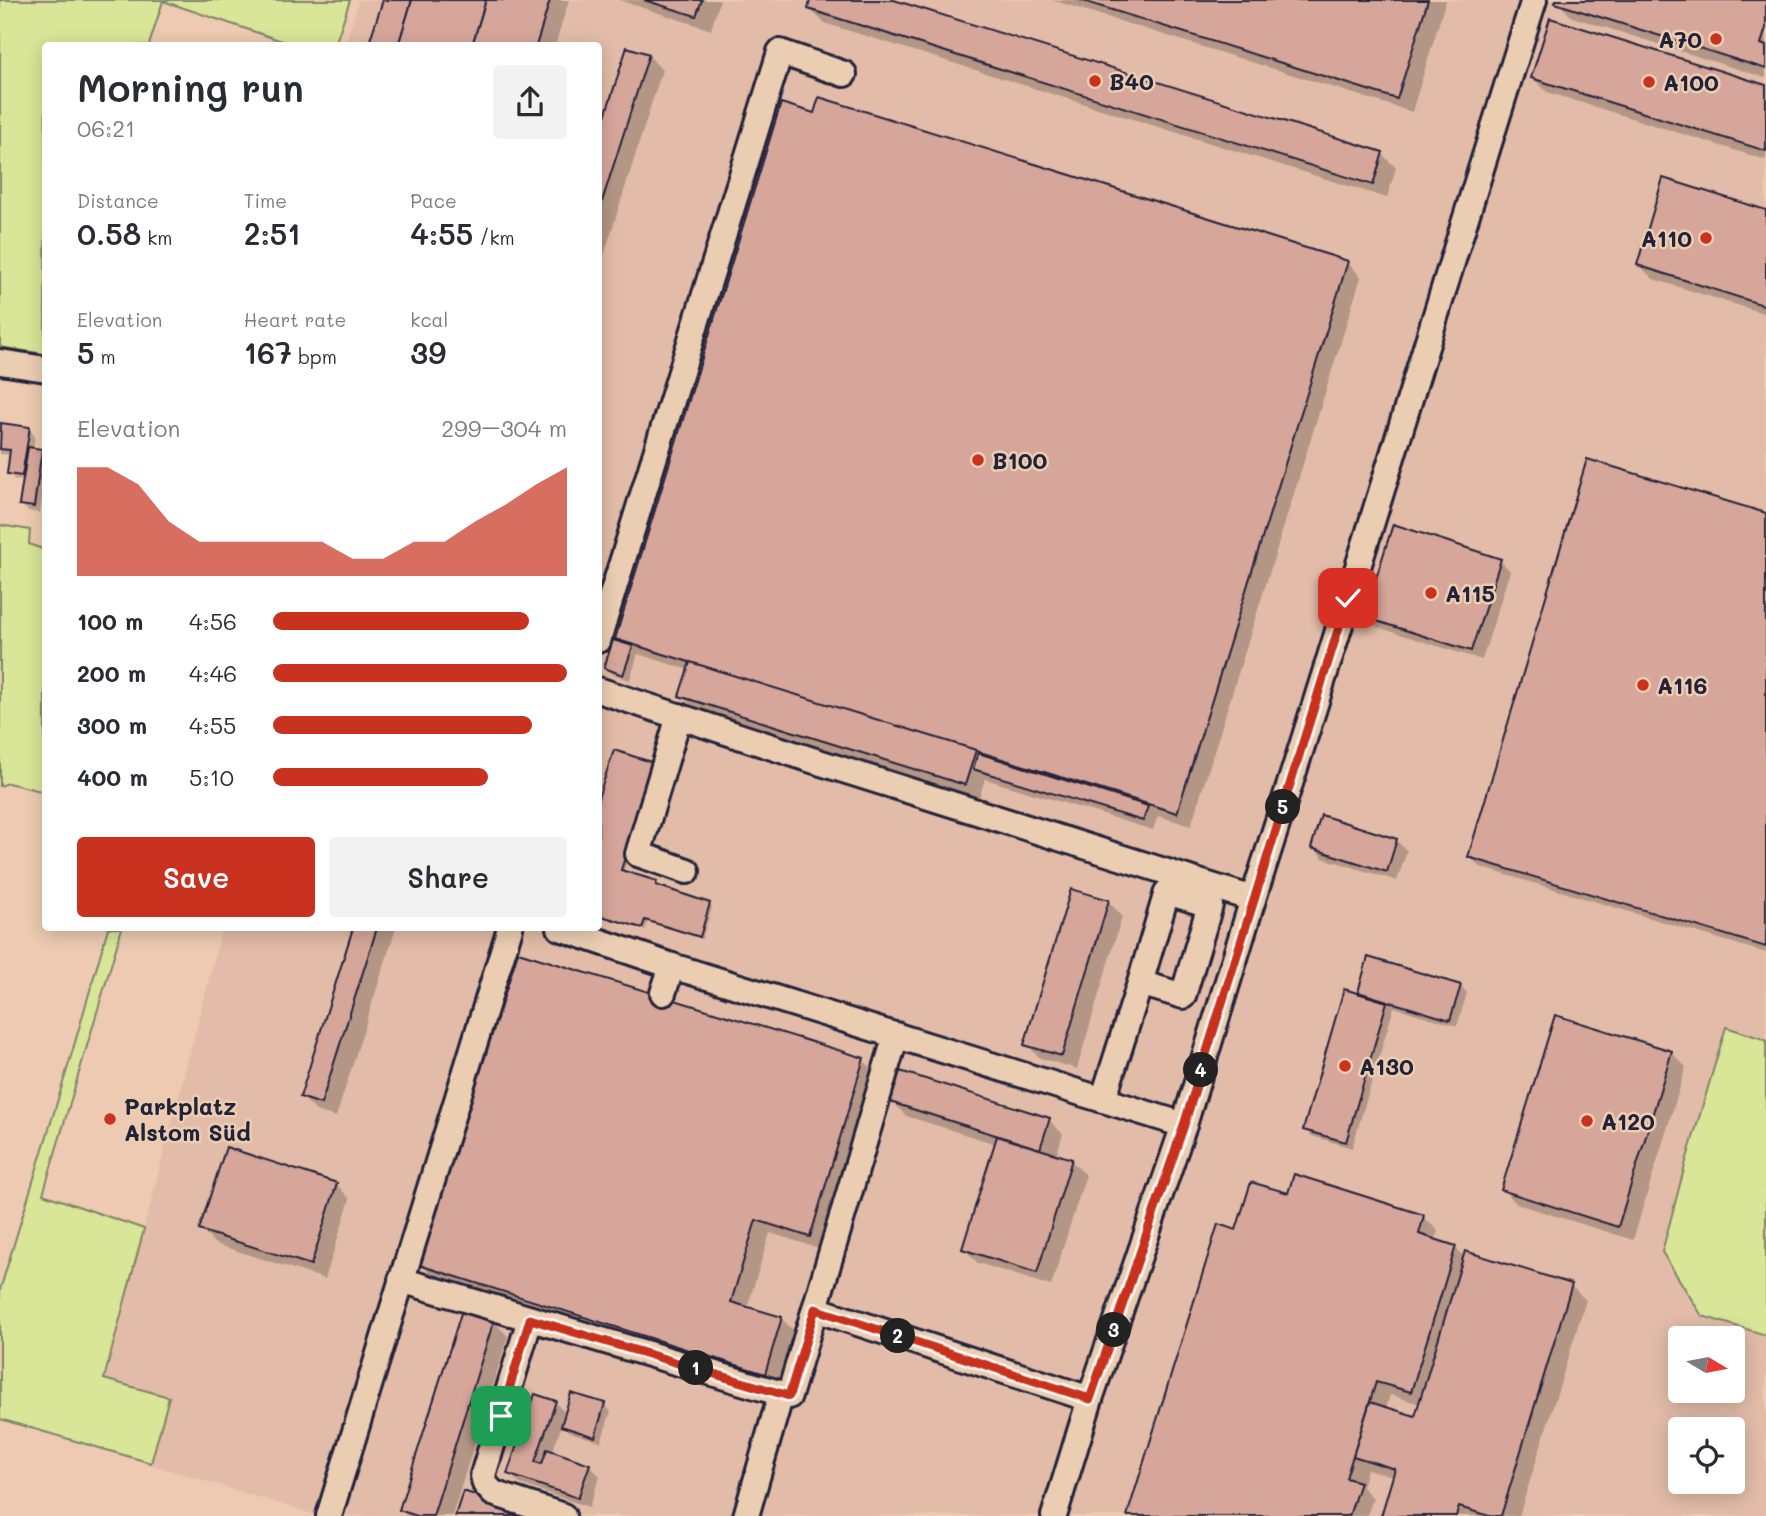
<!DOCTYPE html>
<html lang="en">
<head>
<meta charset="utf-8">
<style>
  body { margin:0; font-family:Mali,sans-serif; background:#f2f2f3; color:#2b2b33; height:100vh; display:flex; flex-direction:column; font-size:26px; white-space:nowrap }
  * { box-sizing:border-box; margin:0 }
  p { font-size:23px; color:#7c7c81 }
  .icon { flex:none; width:38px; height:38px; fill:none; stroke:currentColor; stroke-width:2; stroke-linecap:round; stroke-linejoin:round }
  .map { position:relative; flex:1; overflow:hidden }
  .side { position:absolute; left:42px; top:42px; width:560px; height:889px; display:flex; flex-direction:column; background:#fff; border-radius:7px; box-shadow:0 4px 18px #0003 }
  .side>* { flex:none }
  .needle { width:46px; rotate:100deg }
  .tools { position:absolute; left:1668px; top:1326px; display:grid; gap:14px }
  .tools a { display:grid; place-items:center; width:77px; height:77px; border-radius:7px; background:#fff; box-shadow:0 4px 18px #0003; font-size:35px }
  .pin { position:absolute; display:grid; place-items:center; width:60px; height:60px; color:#fff; margin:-30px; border-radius:14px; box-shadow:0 4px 10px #0006 }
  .km { position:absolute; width:35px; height:35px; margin:-18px; border-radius:50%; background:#222; color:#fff; font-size:19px; line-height:35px; text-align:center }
  .round { display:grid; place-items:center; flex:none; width:74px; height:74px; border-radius:7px; background:#f2f2f3 }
  .summary { display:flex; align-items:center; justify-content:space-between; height:119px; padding:0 35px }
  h1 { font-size:38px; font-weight:600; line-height:52px }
  .metrics { display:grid; grid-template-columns:repeat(3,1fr); gap:10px; height:119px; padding:7px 35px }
  .metrics div { display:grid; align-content:center }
  .metrics b { font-size:30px; font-weight:600 }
  .metrics small { font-size:19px; font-weight:400 }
  .metrics p { font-size:19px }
  .chart { height:196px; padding:14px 35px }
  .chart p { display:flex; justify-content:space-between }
  .chart svg { width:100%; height:126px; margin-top:7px; fill:#c8321e; opacity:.7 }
  .button { display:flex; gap:14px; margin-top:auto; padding:14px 35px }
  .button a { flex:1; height:80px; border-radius:7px; background:#c8321e; color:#fff; font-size:28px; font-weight:600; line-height:80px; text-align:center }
  .button a+a { background:#f2f2f3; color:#2b2b33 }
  ul { padding:0 35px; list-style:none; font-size:23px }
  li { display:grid; grid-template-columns:112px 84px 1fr; align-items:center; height:52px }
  li i { height:18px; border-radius:9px; background:#c8321e }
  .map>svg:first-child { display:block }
</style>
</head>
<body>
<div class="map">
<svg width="1766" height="1516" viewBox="0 0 1766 1516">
  <rect width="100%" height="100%" fill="#edcab1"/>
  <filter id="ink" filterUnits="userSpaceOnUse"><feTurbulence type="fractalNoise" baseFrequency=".0143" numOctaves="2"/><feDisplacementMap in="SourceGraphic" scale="14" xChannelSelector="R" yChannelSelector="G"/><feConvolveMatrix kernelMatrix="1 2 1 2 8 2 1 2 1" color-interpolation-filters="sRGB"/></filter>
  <g filter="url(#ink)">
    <path fill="#e2bca8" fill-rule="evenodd" d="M359,0H1766V1516H319L88,1445L222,928H598V46L345,45ZM1680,1339H1732V1391H1680ZM1680,1430H1732V1482H1680Z"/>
    <g fill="#d9e597" stroke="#7e8469" stroke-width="2">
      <polygon points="0,0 350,0 335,45 294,45 163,1 149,45 46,46 45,354 0,347"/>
      <polygon points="0,525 30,530 29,544 45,550 45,792 8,783 0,786"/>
      <polygon points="108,928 122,928 43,1194 144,1229 104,1379 169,1397 151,1463 0,1419 0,1290 69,1063"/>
      <polygon points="1726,1027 1766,1040 1766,1335 1702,1316 1662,1252 1687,1158"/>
    </g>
    <g fill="#0003" fill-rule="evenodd">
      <polygon points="384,0 569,0 555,46 370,46"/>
      <polygon points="619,0 720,0 711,30"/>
      <polygon points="812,0 888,0 1382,154 1396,168 1387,198 824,23 810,9"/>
      <polygon points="1052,0 1446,0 1412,112"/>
      <polygon points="1558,0 1766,0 1766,78 1572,17 1557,2"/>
      <polygon points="648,55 662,70 600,268 598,268 598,144"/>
      <polygon points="1533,78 1766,87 1766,160 1547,92"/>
      <polygon points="1766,212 1766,314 1653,279 1639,265"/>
      <polygon points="1347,262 1361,277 1191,826 1158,816 1153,830 985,779 979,798 696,710 681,696 689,670 638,654 630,680 613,674 606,668 625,645 617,638"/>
      <polygon points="0,425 29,429 35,436 33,450 41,451 46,455 46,475 40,513 28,511 21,505 25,481 15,480 9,473 11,455 0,454"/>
      <polygon points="1766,514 1766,953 1480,867 1470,857"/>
      <polygon points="1500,560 1510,571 1482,660 1377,627 1366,616"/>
      <polygon points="656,768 623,873 656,883 659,886 709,904 712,907 702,939 648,922 645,930 598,915 598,804"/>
      <polygon points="1396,840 1407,851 1397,881 1323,858 1313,847"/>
      <polygon points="1108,901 1122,916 1077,1069 1040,1058 1026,1044"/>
      <polygon points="355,928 396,928 336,1117 316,1111 302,1097"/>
      <polygon points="1370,959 1460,986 1467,993 1457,1026 1394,1007 1352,1148 1312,1136 1305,1129 1358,995"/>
      <polygon points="1671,1052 1686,1067 1633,1240 1517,1204 1503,1190"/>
      <polygon points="863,1060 878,1074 824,1250 770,1233 747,1308 781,1318 795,1332 779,1387 435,1278 421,1264"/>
      <polygon points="892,1102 1049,1120 1063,1134 1056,1156 1071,1161 1086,1175 1051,1286 978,1263 964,1249 996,1144 906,1116"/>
      <polygon points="336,1184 350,1199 325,1279 215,1244 201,1230"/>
      <path d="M1289,1195L1424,1217L1438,1231L1435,1241L1455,1248L1465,1257L1571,1286L1586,1300L1519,1516H1383L1394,1477L1367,1469L1362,1487L1373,1498L1367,1516H1129L1237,1232ZM1390,1395L1420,1404L1416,1418L1386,1409Z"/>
      <polygon points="463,1312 494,1322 508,1336 452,1516 407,1516 401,1510"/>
      <polygon points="555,1402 566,1414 604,1405 611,1411 601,1442 570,1432 562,1425 552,1453 589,1465 600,1476 589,1507 520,1484 509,1473"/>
    </g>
    <g fill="#d7a69b" stroke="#22223b" stroke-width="2">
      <polygon points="383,0 412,0 398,46 368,46"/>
      <polygon points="412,0 486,0 472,46 398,46"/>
      <polygon points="486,0 550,0 536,46 472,46"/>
      <polygon points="644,0 702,0 696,16"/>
      <polygon points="810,0 894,0 1383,152 1373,185 808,9"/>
      <polygon points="1080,0 1428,0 1397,99"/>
      <polygon points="1556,0 1766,0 1766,28 1761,44 1766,46 1766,69 1555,3"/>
      <polygon points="1550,18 1766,85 1766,151 1531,78"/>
      <polygon points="627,47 649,54 598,214 598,138"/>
      <polygon points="819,97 1348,261 1177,813 615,639 781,103 814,113"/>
      <polygon points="1663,178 1766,210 1766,306 1637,265"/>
      <polygon points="1,423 30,427 22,476 7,474 10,450 0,449"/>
      <polygon points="28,447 42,449 34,507 19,505"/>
      <polygon points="1587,459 1766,513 1766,947 1468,857"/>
      <polygon points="1393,524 1501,559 1471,651 1364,617"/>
      <polygon points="613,640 633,646 623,675 604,668"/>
      <polygon points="690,662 976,750 965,785 679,696"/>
      <polygon points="614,750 654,763 621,870 657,881 656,885 710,903 700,937 645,920 642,928 598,915 598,798"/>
      <polygon points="978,753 1148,806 1143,821 973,769"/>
      <polygon points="1321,815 1397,839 1387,872 1311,848"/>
      <polygon points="1071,889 1109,900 1062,1056 1024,1045"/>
      <polygon points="353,928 377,928 321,1104 300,1097"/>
      <polygon points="518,952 864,1058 810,1237 756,1220 731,1302 782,1317 765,1374 419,1265"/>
      <polygon points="1368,957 1461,985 1450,1020 1358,992"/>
      <polygon points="1344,989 1387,1002 1346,1142 1303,1130"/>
      <polygon points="1555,1015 1672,1051 1618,1227 1501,1190"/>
      <polygon points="900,1071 1050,1118 1040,1149 890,1102"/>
      <polygon points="997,1136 1072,1159 1037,1273 962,1249"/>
      <polygon points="226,1147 337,1183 311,1265 199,1230"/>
      <polygon points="1294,1174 1424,1215 1419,1234 1456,1246 1411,1392 1376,1382 1346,1478 1360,1482 1349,1516 1127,1516 1218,1224 1236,1230 1251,1182 1288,1193"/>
      <polygon points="1465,1251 1572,1284 1501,1516 1489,1516 1459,1507 1456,1516 1381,1516 1395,1469 1353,1456 1370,1402 1415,1416"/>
      <polygon points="462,1310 494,1320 433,1516 417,1516 399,1510"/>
      <polygon points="571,1393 605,1403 595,1437 561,1426"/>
      <polygon points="535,1394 556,1401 535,1462 542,1464 547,1449 590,1464 578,1498 507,1474"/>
      <polygon points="463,1491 539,1516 455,1516"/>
    </g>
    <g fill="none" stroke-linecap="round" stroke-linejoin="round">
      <g stroke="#22223b" stroke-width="30">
        <g id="minor">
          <polyline points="0,362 46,369"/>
          <polyline points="598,640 780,52 844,74"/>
          <path d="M598,690L815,761L1253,899C1350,601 1439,299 1534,0"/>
          <polyline points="679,716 638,854 687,871"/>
          <polyline points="560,928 672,966 1184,1125"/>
          <polyline points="663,993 672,966"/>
          <polyline points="1103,1100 1140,983 1183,996 1210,905 1167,892 1140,983"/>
          <polyline points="401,1280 789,1396 896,1035"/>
          <polyline points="815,1309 1090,1399"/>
          <polyline points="530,1319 483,1475 485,1484 493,1493 563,1516"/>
          <polyline points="329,1516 510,928"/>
          <polyline points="746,1516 781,1394"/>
          <polyline points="1054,1516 1090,1399 1184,1125 1253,899"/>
        </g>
      </g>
      <use href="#minor" stroke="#ebceb2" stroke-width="24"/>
    </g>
  </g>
  <g fill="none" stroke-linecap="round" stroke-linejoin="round" filter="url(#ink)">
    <g stroke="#fff" stroke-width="14">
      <polyline id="route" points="501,1416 530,1319 789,1396 815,1309 1090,1399 1184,1125 1348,598"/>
    </g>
    <use href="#route" stroke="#c8321e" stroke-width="9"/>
  </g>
  <g fill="#c8321e" stroke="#ebceb2" stroke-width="2.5">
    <circle cx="1716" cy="39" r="7"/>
    <circle cx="1095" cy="81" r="7"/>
    <circle cx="1649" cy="82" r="7"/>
    <circle cx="1706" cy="238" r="7"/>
    <circle cx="978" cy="460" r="7"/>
    <circle cx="1431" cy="593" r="7"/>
    <circle cx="1643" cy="685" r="7"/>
    <circle cx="1345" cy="1066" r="7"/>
    <circle cx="110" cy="1119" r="7"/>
    <circle cx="1587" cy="1121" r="7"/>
  </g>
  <g text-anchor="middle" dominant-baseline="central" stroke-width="5" stroke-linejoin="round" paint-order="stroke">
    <g font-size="23" font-weight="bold" fill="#22223b" stroke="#ebceb2" text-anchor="start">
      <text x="1702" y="39" text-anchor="end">A70</text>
      <text x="1109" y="81">B40</text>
      <text x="1663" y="82">A100</text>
      <text x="1692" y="238" text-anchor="end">A110</text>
      <text x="992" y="460">B100</text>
      <text x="1445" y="593">A115</text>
      <text x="1657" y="685">A116</text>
      <text x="1359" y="1066">A130</text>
      <text x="124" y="1106">Parkplatz<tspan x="124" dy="26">Alstom Süd</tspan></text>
      <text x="1601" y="1121">A120</text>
    </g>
  </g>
</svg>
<div class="tools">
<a><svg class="needle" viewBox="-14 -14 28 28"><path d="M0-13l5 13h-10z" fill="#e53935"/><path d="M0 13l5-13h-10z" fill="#7c7c81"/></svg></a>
<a><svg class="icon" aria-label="locate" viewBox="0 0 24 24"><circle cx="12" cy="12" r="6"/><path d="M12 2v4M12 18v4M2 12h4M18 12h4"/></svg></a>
</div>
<div class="pin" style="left:501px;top:1416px;background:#1e9e55"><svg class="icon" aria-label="arrive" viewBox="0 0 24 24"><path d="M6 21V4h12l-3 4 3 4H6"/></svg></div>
<div class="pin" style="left:1348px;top:598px;background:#d93025"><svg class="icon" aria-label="check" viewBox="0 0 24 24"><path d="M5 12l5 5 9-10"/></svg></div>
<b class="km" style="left:696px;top:1368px">1</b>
<b class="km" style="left:898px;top:1336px">2</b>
<b class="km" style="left:1114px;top:1330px">3</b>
<b class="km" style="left:1201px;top:1070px">4</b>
<b class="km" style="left:1283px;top:807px">5</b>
<section class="side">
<div class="summary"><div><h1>Morning run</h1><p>06:21</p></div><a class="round"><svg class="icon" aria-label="share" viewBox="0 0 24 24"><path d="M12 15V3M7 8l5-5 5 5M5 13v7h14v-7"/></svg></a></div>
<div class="metrics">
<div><p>Distance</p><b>0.58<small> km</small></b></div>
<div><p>Time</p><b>2:51</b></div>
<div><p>Pace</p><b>4:55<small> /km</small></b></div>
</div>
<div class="metrics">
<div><p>Elevation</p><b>5<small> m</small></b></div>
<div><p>Heart rate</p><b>167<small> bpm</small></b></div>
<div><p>kcal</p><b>39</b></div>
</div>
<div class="chart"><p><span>Elevation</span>299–304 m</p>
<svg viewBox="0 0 160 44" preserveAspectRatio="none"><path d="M0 44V6L10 6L20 12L30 25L40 32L50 32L60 32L70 32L80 32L90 38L100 38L110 32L120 32L130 25L140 19L150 12L160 6V44z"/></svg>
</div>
<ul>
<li><b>100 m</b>4:56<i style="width:87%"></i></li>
<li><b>200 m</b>4:46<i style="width:100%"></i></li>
<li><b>300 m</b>4:55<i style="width:88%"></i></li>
<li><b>400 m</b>5:10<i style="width:73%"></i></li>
</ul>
<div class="button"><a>Save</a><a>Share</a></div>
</section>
</div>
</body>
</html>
